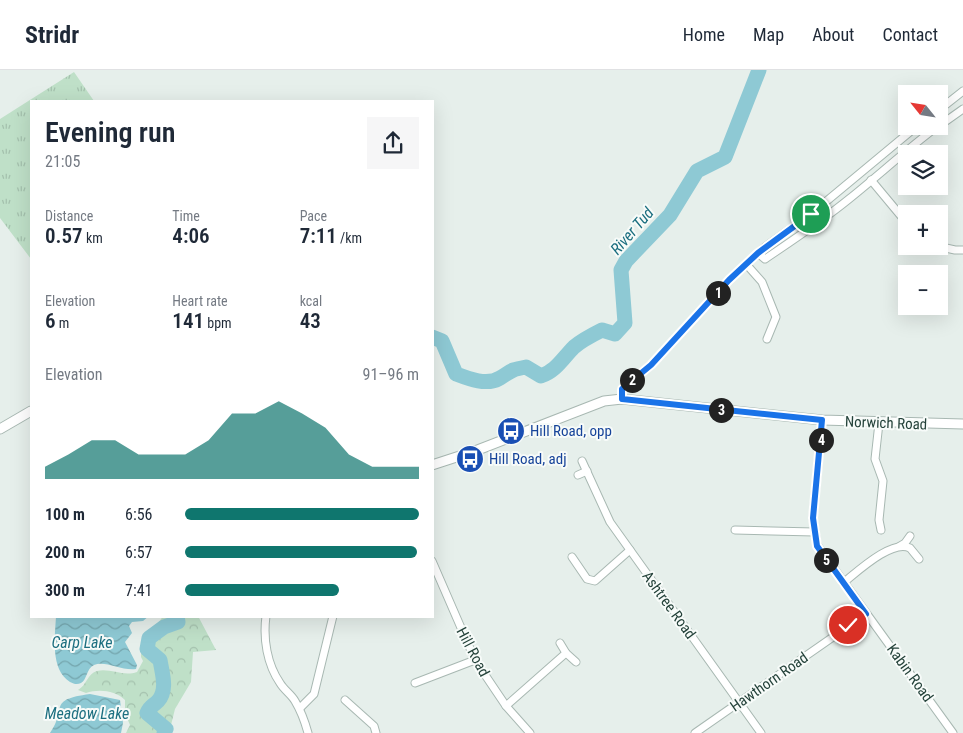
<!DOCTYPE html>
<html lang="en">
<head>
<meta charset="utf-8">
<style>
  body { margin:0; font-family:"Roboto Condensed",sans-serif; background:#f6f6f7; color:#1f2937; height:100vh; display:flex; flex-direction:column; font-size:19px; white-space:nowrap }
  * { box-sizing:border-box; margin:0 }
  p { font-size:16px; color:#747a83 }
  .icon { flex:none; width:28px; height:28px; fill:none; stroke:currentColor; stroke-width:2; stroke-linecap:round; stroke-linejoin:round }
  .map { position:relative; flex:1; overflow:hidden }
  .side { position:absolute; left:30px; top:30px; width:404px; height:518px; display:flex; flex-direction:column; background:#fff; border-radius:0px; box-shadow:0 5px 20px #0002 }
  .side>* { flex:none }
  .needle { width:32px; rotate:300deg }
  .tools { position:absolute; left:898px; top:15px; display:grid; gap:10px }
  .tools a { display:grid; place-items:center; width:50px; height:50px; border-radius:0px; background:#fff; box-shadow:0 5px 20px #0002; font-size:25px }
  .pin { position:absolute; display:grid; place-items:center; width:42px; height:42px; color:#fff; margin:-21px; border:2px solid #fff; border-radius:50%; box-shadow:0 1px 5px #0007 }
  .km { position:absolute; width:25px; height:25px; margin:-12px; border-radius:50%; background:#222; color:#fff; font-size:14px; line-height:25px; text-align:center }
  .round { display:grid; place-items:center; flex:none; width:52px; height:52px; border-radius:0px; background:#f6f6f7 }
  .head { display:flex; align-items:center; justify-content:space-between; height:85px; padding:0 15px }
  h1 { font-size:28px; font-weight:600; line-height:38px }
  .metrics { display:grid; grid-template-columns:repeat(3,1fr); gap:8px; height:85px; padding:5px 15px }
  .metrics div { display:grid; align-content:center }
  .metrics b { font-size:21px; font-weight:600 }
  .metrics small { font-size:14px; font-weight:400 }
  .metrics p { font-size:14px }
  .chart { height:140px; padding:10px 15px }
  .chart p { display:flex; justify-content:space-between }
  .chart svg { width:100%; height:90px; margin-top:5px; fill:#0f766e; opacity:.7 }
  ul { padding:0 15px; list-style:none; font-size:16px }
  li { display:grid; grid-template-columns:80px 60px 1fr; align-items:center; height:38px }
  li i { height:12px; border-radius:6px; background:#0f766e }
  header { display:flex; align-items:center; gap:30px; box-sizing:border-box; height:70px; padding:0 25px; background:#fff; border-bottom:1px solid #e0e1e3 }
  header strong { font-size:24px }
  nav { display:flex; gap:28px; margin-inline-start:auto; font-size:18px }
  .map>svg:first-child { display:block }
</style>
</head>
<body>
<header>
<strong>Stridr</strong>
<nav><a>Home</a><a>Map</a><a>About</a><a>Contact</a></nav>
</header>
<div class="map">
<svg width="963" height="663" viewBox="0 0 963 663">
  <defs>
    <pattern id="grass-tufts" width="24" height="20" patternUnits="userSpaceOnUse" patternTransform="scale(1.25)"><rect width="24" height="20" fill="#bfe0c8"/><path d="M3 7l-1-3M5 7V3M7 7l1-3M15 17l-1-3M17 17v-4M19 17l1-3" fill="none" stroke="#a4c1ad"/></pattern>
    <pattern id="forest-crowns" width="20" height="18" patternUnits="userSpaceOnUse" patternTransform="scale(1.25)"><rect width="20" height="18" fill="#bfe0c8"/><path d="M2 6a3 3 0 1 1 6 0M12 15a3 3 0 1 1 6 0" fill="none" stroke="#a4c1ad"/></pattern>
    <pattern id="water-waves" width="16" height="10" patternUnits="userSpaceOnUse" patternTransform="scale(1.25)"><rect width="16" height="10" fill="#8ec9d4"/><path d="M0 5q4-4 8 0t8 0" fill="none" stroke="#74a5ad"/></pattern>
  </defs>
  <rect width="100%" height="100%" fill="#e6efeb"/>
  <polygon fill="url(#grass-tufts)" points="74,2 94,31 31,31 31,189 0,148 0,49"/>
  <path fill="url(#forest-crowns)" d="M163,546H198L216,580L193,582L191,612L175,639L169,663H126L130,655L125,643V630C115,620 98,619 86,623L78,620C86,616 88,603 97,601C111,598 123,607 137,602L143,591L141,587V574L149,567Z"/>
  <g fill="url(#water-waves)">
    <path d="M56,546H149L143,551L132,552L129,556L132,563L125,572L137,595L136,599C121,601 105,590 94,595C86,599 87,610 81,613C77,615 74,614 70,612C50,599 55,567 56,546Z"/>
    <path d="M90,624L120,630L123,653L121,663H50C68,638 46,630 90,624Z"/>
  </g>
  <g fill="none" stroke-linecap="round" stroke-linejoin="round">
    <g stroke="#8ec9d4" stroke-width="15">
      <path d="M432,267L442,271L456,304C469,309 487,316 500,308C513,300 510,300 526,297L541,306C556,301 563,288 574,277C582,270 592,265 602,260L615,264L625,253L621,200L626,191L670,145L697,101L725,87L759,0"/>
      <path d="M164,663L166,659L147,643C150,636 153,636 158,631C168,620 162,603 160,590L147,579L149,568L164,557L178,552L177,546"/>
    </g>
    <g stroke="#a8b8b2" stroke-width="9">
      <g id="minor">
        <polyline points="939,40 963,21"/>
        <polyline points="939,56 963,39"/>
        <polyline points="871,110 906,152"/>
        <polyline points="937,176 955,180 963,180"/>
        <path d="M758,183L765,189C793,170 822,151 849,129C879,105 907,79 938,56"/>
        <polyline points="746,194 762,212 776,247 767,269"/>
        <polyline points="622,329 622,319 651,295 729,210 765,177 811,144 917,56"/>
        <polyline points="822,350 813,448 817,475 953,663"/>
        <polyline points="879,353 875,389 883,411 879,450 881,460"/>
        <polyline points="582,391 610,452 761,663"/>
        <polyline points="578,405 587,401"/>
        <polyline points="735,460 814,462"/>
        <polyline points="900,476 905,473 910,466"/>
        <polyline points="572,487 587,509 595,511 630,480"/>
        <polyline points="432,491 475,590 506,636 530,663"/>
        <path d="M843,513C857,502 892,469 910,478L919,489"/>
        <path d="M266,546C263,569 267,594 280,613C284,620 291,624 295,631C301,641 305,652 308,663"/>
        <polyline points="566,583 576,592"/>
        <polyline points="415,613 475,590"/>
        <polyline points="345,630 374,656 376,663"/>
        <polyline points="506,636 566,583 560,573"/>
        <polyline points="300,638 314,624 333,546"/>
        <polyline points="695,663 866,544"/>
      </g>
    </g>
    <g stroke="#a8b8b2" stroke-width="11">
      <g id="tertiary">
        <polyline points="0,359 31,341"/>
        <polyline points="432,395 475,381 604,331 622,329 822,350 963,354"/>
      </g>
    </g>
    <use href="#minor" stroke="#fff" stroke-width="7"/>
    <use href="#tertiary" stroke="#fff" stroke-width="9"/>
  </g>
  <g fill="none" stroke-linecap="round" stroke-linejoin="round">
    <g stroke="#fff" stroke-width="10">
      <polyline id="route" points="811,144 758,183 729,210 651,295 622,319 622,329 822,350 813,448 817,476 866,544 848,555"/>
    </g>
    <use href="#route" stroke="#1a73e8" stroke-width="6"/>
  </g>
  <defs>
    <g id="bus-disc" transform="scale(1.4375)"><circle r="9.5" fill="#1a4fb4" stroke="#f7fbf9"/><path d="M-5-6H5V4H4V6H2V4H-2V6H-4V4H-5ZM-3.5-4V0h7V-4ZM-3.5 1.2v1.5H-2V1.2ZM2 1.2v1.5H3.5V1.2Z" fill="#fff"/></g>
  </defs>
  <g fill-rule="evenodd">
    <use href="#bus-disc" x="511" y="361"/>
    <use href="#bus-disc" x="470" y="389"/>
  </g>
  <g text-anchor="middle" dominant-baseline="central" stroke-width="4" stroke-linejoin="round" paint-order="stroke">
    <g font-size="15" fill="#24423a" stroke="#f7fbf9">
      <text transform="translate(886 353) rotate(2)">Norwich Road</text>
      <text transform="translate(669 535) rotate(54)">Ashtree Road</text>
      <text transform="translate(473 582) rotate(62)">Hill Road</text>
      <text transform="translate(910 603) rotate(54)">Kabin Road</text>
      <text transform="translate(769 612) rotate(-35)">Hawthorn Road</text>
    </g>
    <g font-size="15" fill="#164399" stroke="#f7fbf9" text-anchor="start">
      <text x="530" y="361">Hill Road, opp</text>
      <text x="489" y="389">Hill Road, adj</text>
    </g>
    <g font-size="16" font-style="italic" fill="#1c6f80" stroke="#f7fbf9">
      <text transform="translate(632 161) rotate(-49)">River Tud</text>
      <text x="82" y="572">Carp Lake</text>
      <text x="87" y="643">Meadow Lake</text>
    </g>
  </g>
</svg>
<div class="tools">
<a><svg class="needle" viewBox="-14 -14 28 28"><path d="M0-13l5 13h-10z" fill="#e53935"/><path d="M0 13l5-13h-10z" fill="#747a83"/></svg></a>
<a><svg class="icon" aria-label="layers" viewBox="0 0 24 24"><path d="M12 4l9 5-9 5-9-5zM3 14l9 5 9-5"/></svg></a>
<a>+</a>
<a>−</a>
</div>
<div class="pin" style="left:811px;top:144px;background:#1e9e55"><svg class="icon" aria-label="arrive" viewBox="0 0 24 24"><path d="M6 21V4h12l-3 4 3 4H6"/></svg></div>
<div class="pin" style="left:848px;top:555px;background:#d93025"><svg class="icon" aria-label="check" viewBox="0 0 24 24"><path d="M5 12l5 5 9-10"/></svg></div>
<b class="km" style="left:718px;top:223px">1</b>
<b class="km" style="left:632px;top:310px">2</b>
<b class="km" style="left:721px;top:340px">3</b>
<b class="km" style="left:821px;top:370px">4</b>
<b class="km" style="left:826px;top:490px">5</b>
<section class="side">
<div class="head"><div><h1>Evening run</h1><p>21:05</p></div><a class="round"><svg class="icon" aria-label="share" viewBox="0 0 24 24"><path d="M12 15V3M7 8l5-5 5 5M5 13v7h14v-7"/></svg></a></div>
<div class="metrics">
<div><p>Distance</p><b>0.57<small> km</small></b></div>
<div><p>Time</p><b>4:06</b></div>
<div><p>Pace</p><b>7:11<small> /km</small></b></div>
</div>
<div class="metrics">
<div><p>Elevation</p><b>6<small> m</small></b></div>
<div><p>Heart rate</p><b>141<small> bpm</small></b></div>
<div><p>kcal</p><b>43</b></div>
</div>
<div class="chart"><p><span>Elevation</span>91–96 m</p>
<svg viewBox="0 0 160 44" preserveAspectRatio="none"><path d="M0 44V38L10 32L20 25L30 25L40 32L50 32L60 32L70 25L80 12L90 12L100 6L110 12L120 19L130 32L140 38L150 38L160 38V44z"/></svg>
</div>
<ul>
<li><b>100 m</b>6:56<i style="width:100%"></i></li>
<li><b>200 m</b>6:57<i style="width:99%"></i></li>
<li><b>300 m</b>7:41<i style="width:66%"></i></li>
</ul>
</section>
</div>
</body>
</html>
